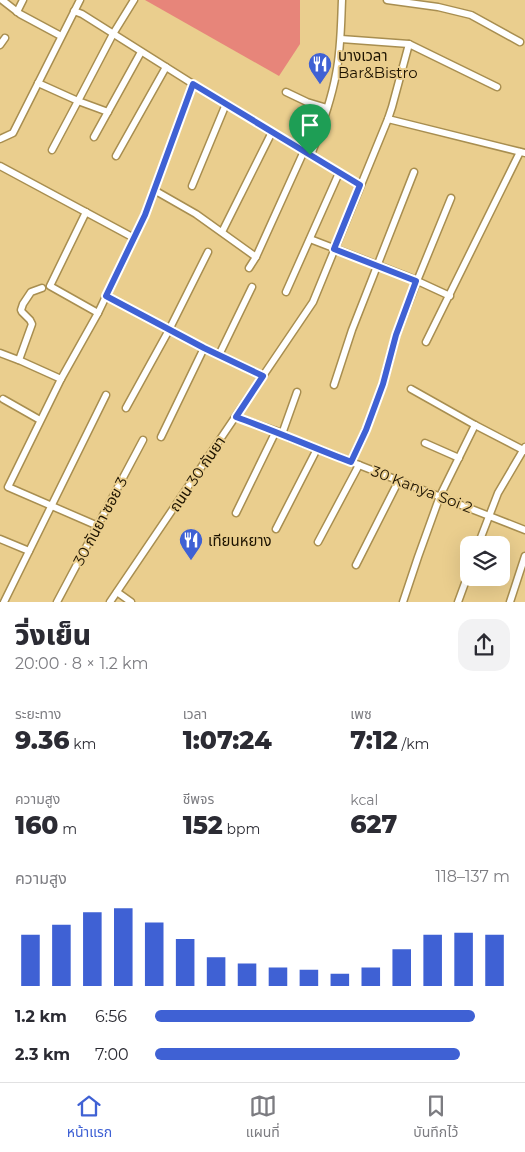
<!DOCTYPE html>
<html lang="th">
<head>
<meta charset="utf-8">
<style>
  body { margin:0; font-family:Montserrat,"Noto Sans Thai",sans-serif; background:#f2f2f3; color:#2b2b33; height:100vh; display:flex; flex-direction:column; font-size:19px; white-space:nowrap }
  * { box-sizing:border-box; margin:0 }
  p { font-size:16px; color:#7c7c81 }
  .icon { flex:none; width:28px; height:28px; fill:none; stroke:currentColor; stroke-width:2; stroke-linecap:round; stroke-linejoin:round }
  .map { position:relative; height:602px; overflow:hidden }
  .sheet { display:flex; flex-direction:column; background:#fff; flex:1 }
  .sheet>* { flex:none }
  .controls { position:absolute; left:460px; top:536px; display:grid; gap:10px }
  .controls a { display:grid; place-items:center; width:50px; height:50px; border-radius:10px; background:#fff; box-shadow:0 5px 20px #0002; font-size:25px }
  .pin { position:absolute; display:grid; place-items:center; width:42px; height:42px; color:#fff; margin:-51px -21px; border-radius:50% 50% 50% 0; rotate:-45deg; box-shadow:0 0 5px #0007 }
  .pin .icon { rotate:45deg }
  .round { display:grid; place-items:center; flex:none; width:52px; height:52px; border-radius:15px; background:#f2f2f3 }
  .overview { display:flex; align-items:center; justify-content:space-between; height:85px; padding:0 15px }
  h1 { font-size:28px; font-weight:800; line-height:38px }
  .stats { display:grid; grid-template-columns:repeat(3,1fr); gap:8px; height:85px; padding:5px 15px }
  .stats div { display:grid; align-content:center }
  .stats b { font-size:25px; font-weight:800 }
  .stats small { font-size:14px; font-weight:400 }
  .stats p { font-size:14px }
  .chart { height:140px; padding:10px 15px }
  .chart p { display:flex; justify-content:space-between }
  .chart svg { width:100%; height:90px; margin-top:5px; stroke:#3f61d4; stroke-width:6 }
  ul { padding:0 15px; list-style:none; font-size:16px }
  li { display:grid; grid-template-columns:80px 60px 1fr; align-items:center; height:38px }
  li i { height:12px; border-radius:6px; background:#3f61d4 }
  .tabs { display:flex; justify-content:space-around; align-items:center; height:70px; border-top:1px solid #e1e1e2; background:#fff; font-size:14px; color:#7c7c81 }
  .tabs a { display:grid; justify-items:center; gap:2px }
  .tabs .on { color:#3f61d4 }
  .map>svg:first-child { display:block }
</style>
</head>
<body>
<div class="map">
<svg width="525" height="602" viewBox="0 0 525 602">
  <rect width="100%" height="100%" fill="#eace8e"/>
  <polygon fill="#e7857a" points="145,0 300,0 300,44 279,76"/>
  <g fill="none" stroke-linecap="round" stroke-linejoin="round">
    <g stroke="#a88e50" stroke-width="9">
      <g id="street">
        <polyline points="2,0 20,14 61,36"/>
        <polyline points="387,0 438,7 471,15 520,42"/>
        <polyline points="74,11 82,14 193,84"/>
        <polyline points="17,12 23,0"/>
        <polyline points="341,39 409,44 497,87"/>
        <polyline points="0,45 5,38"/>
        <polyline points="38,83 78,101 108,112"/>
        <polyline points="286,92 307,102 327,108"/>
        <polyline points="78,101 113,34 134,0"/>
        <polyline points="388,119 525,153"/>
        <polyline points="94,137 141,52"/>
        <polyline points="0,139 13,133 80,0"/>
        <polyline points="52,150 78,101"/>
        <path d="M311,155C321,129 331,102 336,74C341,50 341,24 342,0"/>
        <polyline points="116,156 166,67"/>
        <polyline points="0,166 134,238"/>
        <polyline points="192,186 226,104"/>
        <polyline points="154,190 196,214 256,257"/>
        <polyline points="86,212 50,286 98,313"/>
        <polyline points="222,232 272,132"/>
        <polyline points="310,239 411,278 450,296"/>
        <polyline points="249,268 256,257 304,151"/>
        <polyline points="286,292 339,173"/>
        <polyline points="106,296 204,348 263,376"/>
        <polyline points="426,342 520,152"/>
        <polyline points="0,353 21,361 61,379 98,313 145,215 193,84 360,185"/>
        <polyline points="219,355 252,287"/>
        <polyline points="19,360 32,324 30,320 22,312 21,310 23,304 31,292 42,288"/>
        <polyline points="61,379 8,487 98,526"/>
        <polyline points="334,385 352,330 414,172"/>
        <polyline points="411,389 475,425 525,451"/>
        <polyline points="3,399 40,420"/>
        <polyline points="126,408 169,330 208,252"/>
        <polyline points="236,417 276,431 290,438 525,530"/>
        <polyline points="282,434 297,392"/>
        <polyline points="161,437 204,348"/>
        <polyline points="425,443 459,458"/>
        <polyline points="351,462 366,430 383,384 396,335 417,281 451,198"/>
        <polyline points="236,513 276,431"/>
        <polyline points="276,529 317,449"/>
        <polyline points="0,539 29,551"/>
        <polyline points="318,542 359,465"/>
        <polyline points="478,545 498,493 525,447"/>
        <polyline points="356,565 399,480"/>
        <polyline points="117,592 131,602"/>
        <polyline points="4,602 106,395"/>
        <polyline points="57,602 143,440"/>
        <polyline points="110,602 313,302 388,119 392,107 409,44"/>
        <polyline points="403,602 418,557 440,496 475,425"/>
        <polyline points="458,602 469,572"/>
        <polyline points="510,602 525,556"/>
      </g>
    </g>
    <use href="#street" stroke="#fff" stroke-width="6"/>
  </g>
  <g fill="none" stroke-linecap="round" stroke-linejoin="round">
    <g stroke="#fff" stroke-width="10">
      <path id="route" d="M193,84L360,185L334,249L416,281L396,335L383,384L366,430L351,462C312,447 275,431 236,417L263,376L204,348L106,296L145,215Z"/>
    </g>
    <use href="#route" stroke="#3f61d4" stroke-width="6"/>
  </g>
  <defs>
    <g id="restaurant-pin" transform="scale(1.25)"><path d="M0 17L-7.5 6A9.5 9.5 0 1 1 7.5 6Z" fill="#3f61d4" stroke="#eace8e"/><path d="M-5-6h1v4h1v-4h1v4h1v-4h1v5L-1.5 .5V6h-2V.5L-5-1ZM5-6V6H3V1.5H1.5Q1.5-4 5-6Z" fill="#fff"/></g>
  </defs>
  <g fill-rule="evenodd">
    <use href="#restaurant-pin" x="320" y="64"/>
    <use href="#restaurant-pin" x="191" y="540"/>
  </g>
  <g text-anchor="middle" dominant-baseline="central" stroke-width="4" stroke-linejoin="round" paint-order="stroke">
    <g font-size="15" fill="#1d1300" stroke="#eace8e" text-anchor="start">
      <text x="338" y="55">บางเวลา<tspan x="338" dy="17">Bar&amp;Bistro</tspan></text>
      <text x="208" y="540">เทียนหยาง</text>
    </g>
    <g font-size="15" fill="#1d1300" stroke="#eace8e">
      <text transform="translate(197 474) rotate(-56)">ถนน 30 กันยา</text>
      <text transform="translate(422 489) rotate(21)">30 Kanya Soi 2</text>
      <text transform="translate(100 521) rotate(-62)">30 กันยา ซอย 3</text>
    </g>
  </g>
</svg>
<div class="controls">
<a><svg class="icon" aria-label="layers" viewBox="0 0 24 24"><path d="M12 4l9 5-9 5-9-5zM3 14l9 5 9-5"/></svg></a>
</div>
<div class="pin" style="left:310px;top:155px;background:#1e9e55"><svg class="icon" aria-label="arrive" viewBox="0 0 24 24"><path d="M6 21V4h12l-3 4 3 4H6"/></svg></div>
</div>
<section class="sheet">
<div class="overview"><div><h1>วิ่งเย็น</h1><p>20:00 · 8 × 1.2 km</p></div><a class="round"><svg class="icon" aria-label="share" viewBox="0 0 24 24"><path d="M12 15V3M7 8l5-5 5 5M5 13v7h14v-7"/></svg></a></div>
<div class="stats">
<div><p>ระยะทาง</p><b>9.36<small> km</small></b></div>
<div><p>เวลา</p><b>1:07:24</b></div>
<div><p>เพซ</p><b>7:12<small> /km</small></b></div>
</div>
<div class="stats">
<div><p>ความสูง</p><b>160<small> m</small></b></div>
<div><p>ชีพจร</p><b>152<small> bpm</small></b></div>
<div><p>kcal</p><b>627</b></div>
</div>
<div class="chart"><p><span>ความสูง</span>118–137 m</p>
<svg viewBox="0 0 160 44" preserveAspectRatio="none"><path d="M5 44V19M15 44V14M25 44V8M35 44V6M45 44V13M55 44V21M65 44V30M75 44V33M85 44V35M95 44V36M105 44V38M115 44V35M125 44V26M135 44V19M145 44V18M155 44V19"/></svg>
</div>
<ul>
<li><b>1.2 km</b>6:56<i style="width:90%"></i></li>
<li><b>2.3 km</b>7:00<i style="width:86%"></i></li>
</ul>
</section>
<nav class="tabs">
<a class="on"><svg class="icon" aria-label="home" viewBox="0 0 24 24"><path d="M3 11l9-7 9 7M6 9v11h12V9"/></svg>หน้าแรก</a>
<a><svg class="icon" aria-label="map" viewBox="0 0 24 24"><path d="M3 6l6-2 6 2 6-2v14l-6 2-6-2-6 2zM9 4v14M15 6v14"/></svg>แผนที่</a>
<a><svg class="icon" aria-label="saved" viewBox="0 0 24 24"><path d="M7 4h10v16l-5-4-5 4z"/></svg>บันทึกไว้</a>
</nav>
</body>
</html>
